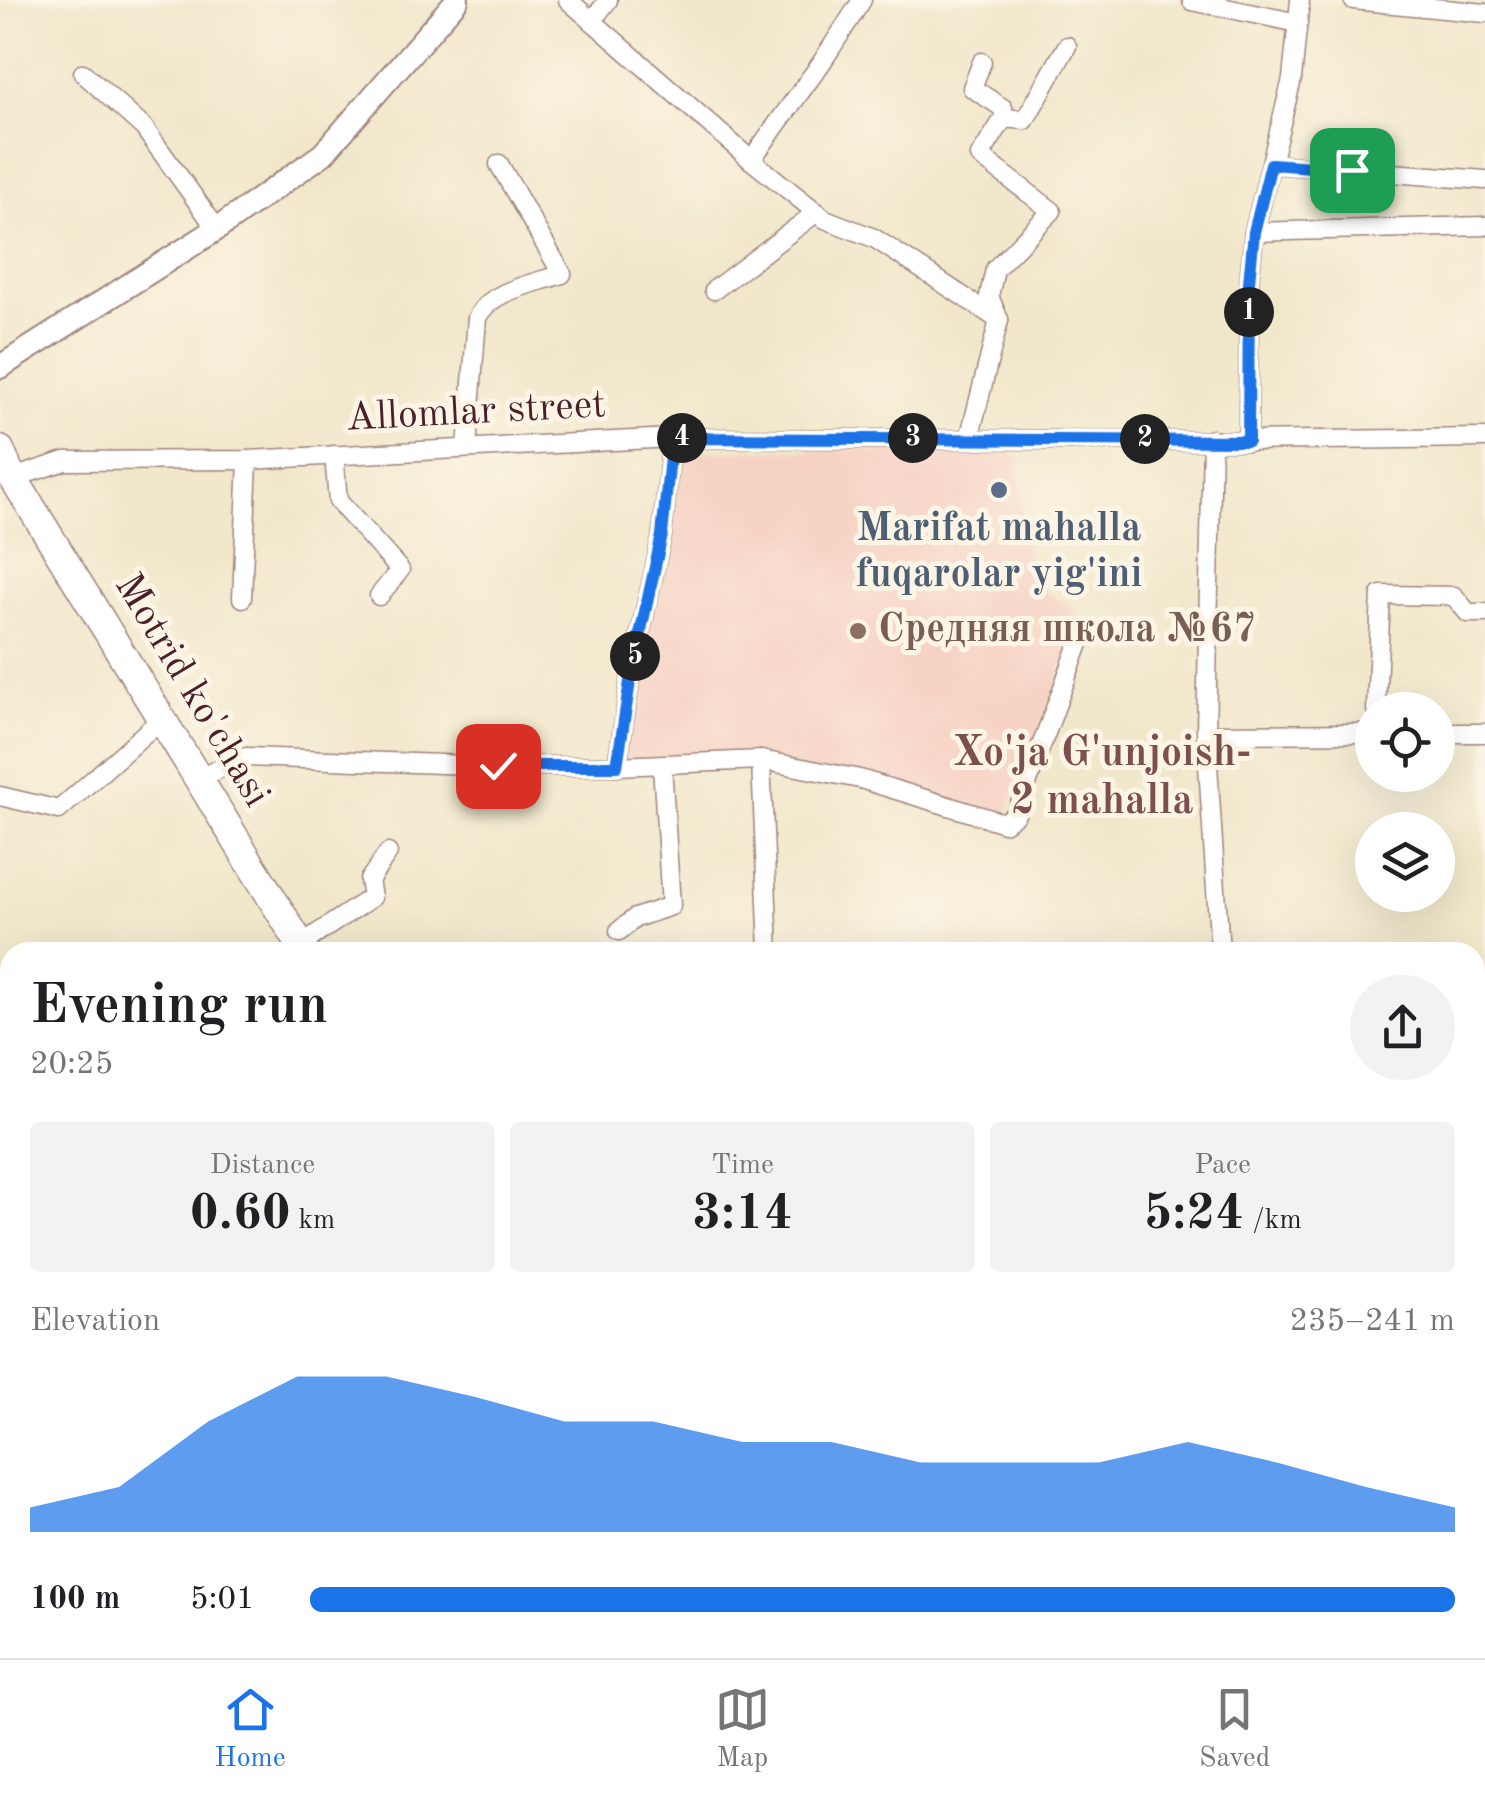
<!DOCTYPE html>
<html lang="en">
<head>
<meta charset="utf-8">
<style>
  body { margin:0; font-family:"Old Standard TT",serif; background:#f2f2f2; color:#202124; height:100vh; display:flex; flex-direction:column; font-size:38px; white-space:nowrap }
  * { box-sizing:border-box; margin:0 }
  p { font-size:32px; color:#757577 }
  .icon { flex:none; width:55px; height:55px; fill:none; stroke:currentColor; stroke-width:2; stroke-linecap:round; stroke-linejoin:round }
  .map { position:relative; flex:1; overflow:hidden }
  .drawer { position:absolute; left:0px; top:942px; width:1485px; height:718px; display:flex; flex-direction:column; background:#fff; border-radius:30px 30px 0 0; box-shadow:0 10px 40px #0002 }
  .drawer>* { flex:none }
  .tools { position:absolute; left:1355px; top:692px; display:grid; gap:20px }
  .tools a { display:grid; place-items:center; width:100px; height:100px; border-radius:50%; background:#fff; box-shadow:0 10px 40px #0002; font-size:50px }
  .pin { position:absolute; display:grid; place-items:center; width:85px; height:85px; color:#fff; margin:-42px; border-radius:20px; box-shadow:0 5px 15px #0006 }
  .km { position:absolute; width:50px; height:50px; margin:-25px; border-radius:50%; background:#222; color:#fff; font-size:28px; line-height:50px; text-align:center }
  .round { display:grid; place-items:center; flex:none; width:105px; height:105px; border-radius:52px; background:#f2f2f2 }
  .head { display:flex; align-items:center; justify-content:space-between; height:170px; padding:0 30px }
  h1 { font-size:55px; font-weight:700; line-height:75px }
  .figures { display:grid; grid-template-columns:repeat(3,1fr); gap:15px; height:170px; padding:10px 30px }
  .figures div { display:grid; align-content:center; border-radius:10px; background:#f2f2f2; text-align:center }
  .figures b { font-size:50px; font-weight:700 }
  .figures small { font-size:28px; font-weight:400 }
  .figures p { font-size:28px }
  .chart { height:280px; padding:20px 30px }
  .chart p { display:flex; justify-content:space-between }
  .chart svg { width:100%; height:180px; margin-top:10px; fill:#1a73e8; opacity:.7 }
  ul { padding:0 30px; list-style:none; font-size:32px }
  li { display:grid; grid-template-columns:160px 120px 1fr; align-items:center; height:75px }
  li i { height:25px; border-radius:12px; background:#1a73e8 }
  .menu { display:flex; justify-content:space-around; align-items:center; height:140px; border-top:2px solid #e0e0e0; background:#fff; font-size:28px; color:#757577 }
  .menu a { display:grid; justify-items:center; gap:5px }
  .menu .active { color:#1a73e8 }
  .map>svg:first-child { display:block }
</style>
</head>
<body>
<div class="map">
<svg width="1485" height="1658" viewBox="0 0 1485 1658">
  <rect width="100%" height="100%" fill="#fcf5e5"/>
  <filter id="ink" filterUnits="userSpaceOnUse"><feTurbulence type="fractalNoise" baseFrequency=".01" numOctaves="2"/><feDisplacementMap in="SourceGraphic" scale="20" xChannelSelector="R" yChannelSelector="G"/><feConvolveMatrix kernelMatrix="1 2 1 2 8 2 1 2 1" color-interpolation-filters="sRGB"/></filter>
  <filter id="wash" filterUnits="userSpaceOnUse"><feTurbulence type="fractalNoise" baseFrequency=".0048" numOctaves="4" result="noise"/><feDisplacementMap in="SourceGraphic" scale="40" xChannelSelector="R" yChannelSelector="G"/><feGaussianBlur stdDeviation="2.25" result="paint"/><feColorMatrix in="noise" values="0 0 0 0 0 0 0 0 0 0 0 0 0 0 0 0 0 1.4 0 .05"/><feComposite in="paint" operator="in"/></filter>
  <g filter="url(#wash)">
    <rect width="100%" height="100%" fill="#f1e7cb"/>
    <polygon fill="#f6d2c4" points="913,449 1017,455 1031,583 1077,612 1069,651 1005,819 965,802 747,760 622,760 631,686 679,478 678,452"/>
  </g>
  <g filter="url(#ink)">
    <g fill="none" stroke-linecap="round" stroke-linejoin="round">
      <g stroke="#9e837b" stroke-width="21">
        <g id="minor">
          <polyline points="568,0 751,160 825,219 874,238 999,320 969,439"/>
          <polyline points="1353,0 1485,13"/>
          <polyline points="1192,1 1298,23"/>
          <polyline points="592,21 608,0"/>
          <polyline points="982,62 972,88 1003,108 1004,118"/>
          <polyline points="83,73 144,128 217,229"/>
          <polyline points="751,160 822,62 862,0"/>
          <polyline points="1271,164 1485,180"/>
          <polyline points="1254,232 1485,226"/>
          <polyline points="714,290 817,212"/>
          <polyline points="999,320 989,296 995,269 1052,211 980,156 1004,118 1025,120 1067,46"/>
          <polyline points="1212,439 1206,734 1220,952"/>
          <polyline points="1248,441 1249,283 1254,232 1292,79 1300,0"/>
          <path d="M467,448L477,318C490,290 534,284 562,274L499,164"/>
          <polyline points="334,455 338,501 400,570 379,596"/>
          <polyline points="13,478 65,461 248,460 672,438 1248,441 1485,438"/>
          <polyline points="242,598 248,460"/>
          <polyline points="1376,710 1381,595 1454,596 1468,613 1485,613"/>
          <polyline points="1438,733 1485,733"/>
          <polyline points="1206,734 1372,733"/>
          <polyline points="761,760 769,952"/>
          <polyline points="617,766 631,675 662,535 672,438"/>
          <polyline points="197,779 246,757 498,766 617,766 761,760 860,779 1004,823 1016,814 1080,641"/>
          <polyline points="0,796 59,810 161,719"/>
          <polyline points="619,931 635,918 671,906 662,765"/>
          <polyline points="300,945 372,897 369,880 388,853"/>
          <polyline points="0,1043 10,1044"/>
          <polyline points="1475,1044 1485,1045"/>
          <polyline points="0,1312 10,1313"/>
          <polyline points="1475,1386 1485,1386"/>
          <polyline points="0,1522 10,1522"/>
          <polyline points="437,1650 438,1658"/>
          <polyline points="478,1650 479,1658"/>
          <polyline points="287,1658 289,1650"/>
          <polyline points="953,1658 953,1650"/>
        </g>
      </g>
      <g stroke="#9e837b" stroke-width="26">
        <polyline id="tertiary" points="0,367 217,229 323,154 457,0"/>
      </g>
      <g stroke="#9e837b" stroke-width="31">
        <g id="primary">
          <polyline points="0,450 9,471 305,952"/>
          <polyline points="462,1650 464,1658"/>
        </g>
      </g>
      <use href="#minor" stroke="#fff" stroke-width="18"/>
      <use href="#tertiary" stroke="#fff" stroke-width="22"/>
      <use href="#primary" stroke="#fff" stroke-width="28"/>
    </g>
  </g>
  <g fill="none" stroke-linecap="round" stroke-linejoin="round" filter="url(#ink)">
    <g stroke="#fff" stroke-width="20">
      <polyline id="route" points="498,766 617,766 631,675 662,535 672,438 1248,441 1249,282 1254,232 1271,164 1352,170"/>
    </g>
    <use href="#route" stroke="#1a73e8" stroke-width="12"/>
  </g>
  <circle fill="#5c6f8a" stroke="#fcf5e5" stroke-width="4" cx="999" cy="490" r="10"/>
  <circle fill="#8d6e63" stroke="#fcf5e5" stroke-width="4" cx="858" cy="631" r="10"/>
  <g text-anchor="middle" dominant-baseline="central" stroke-width="10" stroke-linejoin="round" paint-order="stroke">
    <g font-size="40" fill="#4a1f2b" stroke="#fcf5e5">
      <text transform="translate(476 413) rotate(-3)">Allomlar street</text>
      <text transform="translate(191 691) rotate(59)">Motrid ko'chasi</text>
    </g>
    <g font-size="40" font-weight="bold" fill="#4e5e75" stroke="#fcf5e5">
      <text x="999" y="530">Marifat mahalla<tspan x="999" dy="46">fuqarolar yig'ini</tspan></text>
    </g>
    <g font-size="40" font-weight="bold" fill="#785e54" stroke="#fcf5e5" text-anchor="start">
      <text x="878" y="631">Средняя школа №67</text>
    </g>
    <g font-size="42" font-weight="bold" fill="#7d504d" stroke="#fcf5e5">
      <text x="1102" y="754">Xo'ja G'unjoish-<tspan x="1102" dy="48">2 mahalla</tspan></text>
    </g>
  </g>
</svg>
<div class="tools">
<a><svg class="icon" aria-label="locate" viewBox="0 0 24 24"><circle cx="12" cy="12" r="6"/><path d="M12 2v4M12 18v4M2 12h4M18 12h4"/></svg></a>
<a><svg class="icon" aria-label="layers" viewBox="0 0 24 24"><path d="M12 4l9 5-9 5-9-5zM3 14l9 5 9-5"/></svg></a>
</div>
<div class="pin" style="left:1352px;top:170px;background:#1e9e55"><svg class="icon" aria-label="arrive" viewBox="0 0 24 24"><path d="M6 21V4h12l-3 4 3 4H6"/></svg></div>
<div class="pin" style="left:498px;top:766px;background:#d93025"><svg class="icon" aria-label="check" viewBox="0 0 24 24"><path d="M5 12l5 5 9-10"/></svg></div>
<b class="km" style="left:1249px;top:312px">1</b>
<b class="km" style="left:1145px;top:439px">2</b>
<b class="km" style="left:913px;top:438px">3</b>
<b class="km" style="left:682px;top:438px">4</b>
<b class="km" style="left:635px;top:656px">5</b>
<section class="drawer">
<div class="head"><div><h1>Evening run</h1><p>20:25</p></div><a class="round"><svg class="icon" aria-label="share" viewBox="0 0 24 24"><path d="M12 15V3M7 8l5-5 5 5M5 13v7h14v-7"/></svg></a></div>
<div class="figures">
<div><p>Distance</p><b>0.60<small> km</small></b></div>
<div><p>Time</p><b>3:14</b></div>
<div><p>Pace</p><b>5:24<small> /km</small></b></div>
</div>
<div class="chart"><p><span>Elevation</span>235–241 m</p>
<svg viewBox="0 0 160 44" preserveAspectRatio="none"><path d="M0 44V38L10 33L20 17L30 6L40 6L50 11L60 17L70 17L80 22L90 22L100 27L110 27L120 27L130 22L140 27L150 33L160 38V44z"/></svg>
</div>
<ul>
<li><b>100 m</b>5:01<i style="width:100%"></i></li>
</ul>
</section>
</div>
<nav class="menu">
<a class="active"><svg class="icon" aria-label="home" viewBox="0 0 24 24"><path d="M3 11l9-7 9 7M6 9v11h12V9"/></svg>Home</a>
<a><svg class="icon" aria-label="map" viewBox="0 0 24 24"><path d="M3 6l6-2 6 2 6-2v14l-6 2-6-2-6 2zM9 4v14M15 6v14"/></svg>Map</a>
<a><svg class="icon" aria-label="saved" viewBox="0 0 24 24"><path d="M7 4h10v16l-5-4-5 4z"/></svg>Saved</a>
</nav>
</body>
</html>
